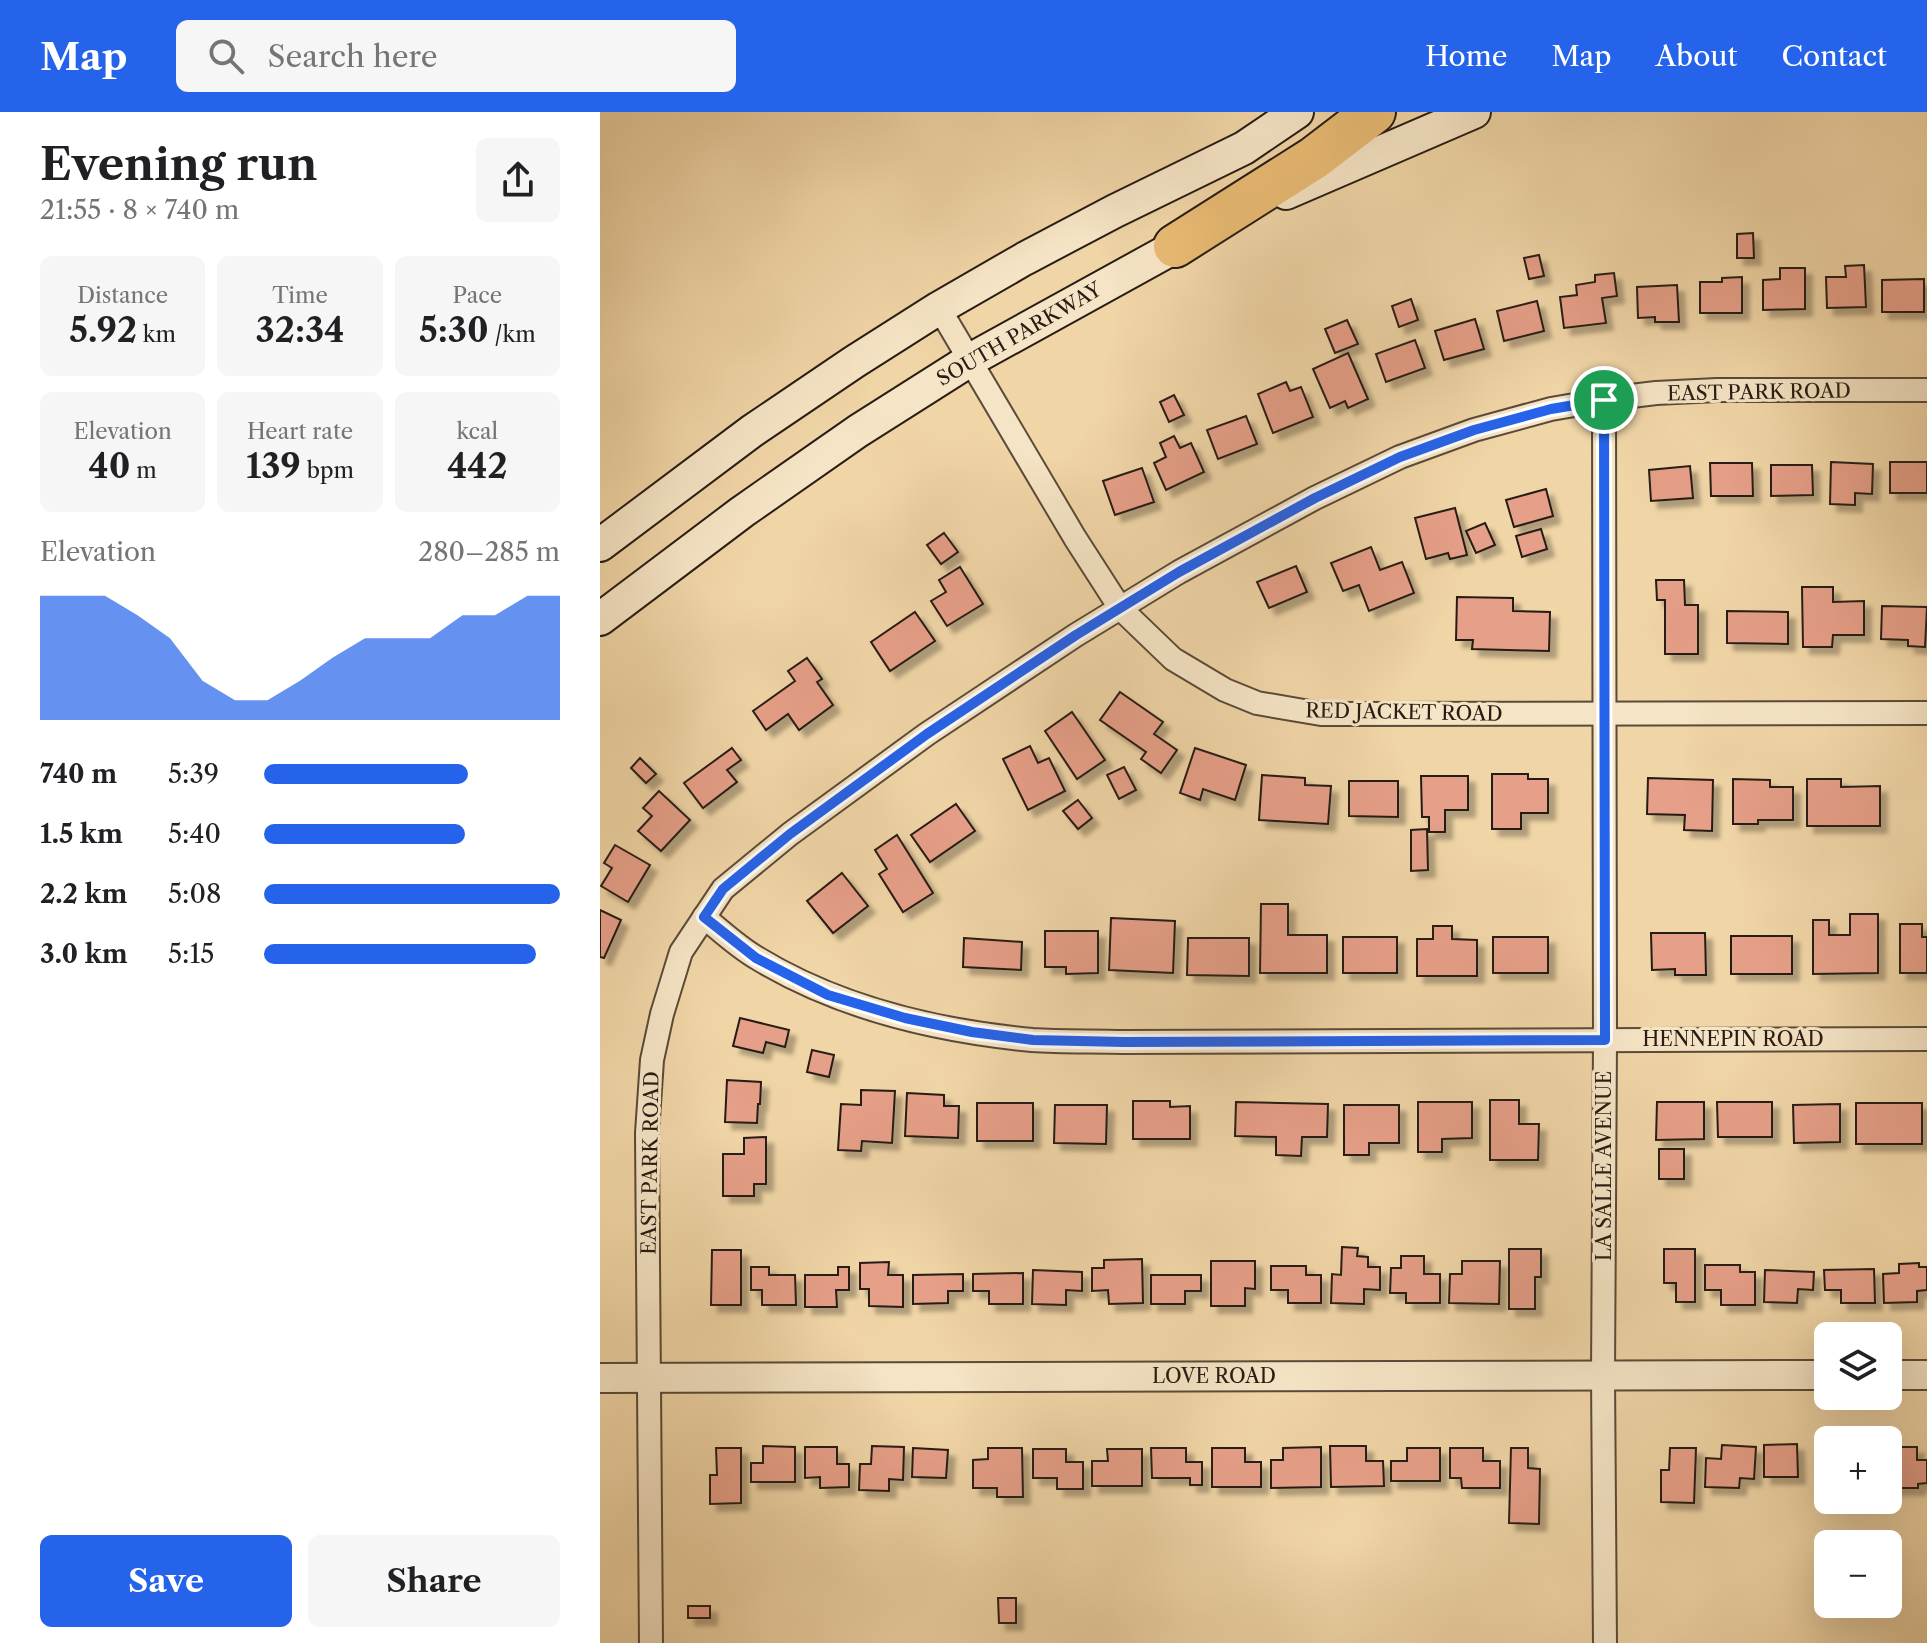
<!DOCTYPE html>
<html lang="en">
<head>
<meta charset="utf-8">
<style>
  body { margin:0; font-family:"Libre Caslon Text",serif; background:#f6f6f6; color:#202124; height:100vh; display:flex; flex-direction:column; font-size:30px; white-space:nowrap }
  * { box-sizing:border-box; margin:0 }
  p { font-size:26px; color:#757577 }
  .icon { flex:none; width:44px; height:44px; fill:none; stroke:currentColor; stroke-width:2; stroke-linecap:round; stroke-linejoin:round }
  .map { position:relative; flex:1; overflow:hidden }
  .side { display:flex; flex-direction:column; background:#fff; width:600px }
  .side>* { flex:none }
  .controls { position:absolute; left:1214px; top:1210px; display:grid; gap:16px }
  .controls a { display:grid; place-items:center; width:88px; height:88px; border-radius:12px; background:#fff; box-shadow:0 8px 32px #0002; font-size:40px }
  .pin { position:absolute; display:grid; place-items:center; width:68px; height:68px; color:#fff; margin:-34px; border:4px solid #fff; border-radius:50%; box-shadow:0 2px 8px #0007 }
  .round { display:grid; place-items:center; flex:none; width:84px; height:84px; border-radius:12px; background:#f6f6f6 }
  .summary { display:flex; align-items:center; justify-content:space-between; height:136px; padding:0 40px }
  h1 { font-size:44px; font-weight:700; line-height:60px }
  .stats { display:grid; grid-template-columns:repeat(3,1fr); gap:12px; height:136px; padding:8px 40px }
  .stats div { display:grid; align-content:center; border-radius:12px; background:#f6f6f6; text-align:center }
  .stats b { font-size:34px; font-weight:700 }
  .stats small { font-size:22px; font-weight:400 }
  .stats p { font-size:22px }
  .chart { height:224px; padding:16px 40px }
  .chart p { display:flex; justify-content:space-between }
  .chart svg { width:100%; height:144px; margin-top:8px; fill:#2563eb; opacity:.7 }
  .cta { display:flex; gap:16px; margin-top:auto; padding:16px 40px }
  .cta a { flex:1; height:92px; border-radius:12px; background:#2563eb; color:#fff; font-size:32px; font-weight:700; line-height:92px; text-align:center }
  .cta a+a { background:#f6f6f6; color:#202124 }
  ul { padding:0 40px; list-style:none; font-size:26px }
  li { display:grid; grid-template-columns:128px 96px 1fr; align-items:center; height:60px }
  li i { height:20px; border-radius:10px; background:#2563eb }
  header { display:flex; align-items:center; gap:48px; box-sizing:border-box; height:112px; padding:0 40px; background:#2563eb; color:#fff }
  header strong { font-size:38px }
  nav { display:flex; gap:44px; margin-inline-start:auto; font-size:28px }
  .search { width:560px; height:72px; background:#f6f6f6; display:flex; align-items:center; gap:20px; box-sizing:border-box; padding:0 28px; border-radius:12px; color:#757577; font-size:30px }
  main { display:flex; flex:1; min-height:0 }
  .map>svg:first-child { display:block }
</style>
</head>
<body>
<header>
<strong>Map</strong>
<div class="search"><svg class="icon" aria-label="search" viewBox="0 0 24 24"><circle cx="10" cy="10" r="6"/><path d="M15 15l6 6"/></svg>Search here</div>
<nav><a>Home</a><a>Map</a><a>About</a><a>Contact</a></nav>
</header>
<main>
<section class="side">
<div class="summary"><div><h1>Evening run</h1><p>21:55 · 8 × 740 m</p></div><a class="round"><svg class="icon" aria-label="share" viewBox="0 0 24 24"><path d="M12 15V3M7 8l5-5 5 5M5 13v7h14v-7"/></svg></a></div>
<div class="stats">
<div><p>Distance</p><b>5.92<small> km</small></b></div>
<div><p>Time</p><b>32:34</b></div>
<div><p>Pace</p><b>5:30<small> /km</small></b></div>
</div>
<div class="stats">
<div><p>Elevation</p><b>40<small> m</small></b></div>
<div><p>Heart rate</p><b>139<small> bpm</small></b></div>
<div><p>kcal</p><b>442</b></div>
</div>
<div class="chart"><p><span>Elevation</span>280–285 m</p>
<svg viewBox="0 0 160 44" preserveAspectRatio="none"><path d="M0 44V6L10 6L20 6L30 12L40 19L50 32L60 38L70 38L80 32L90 25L100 19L110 19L120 19L130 12L140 12L150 6L160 6V44z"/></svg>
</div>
<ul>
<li><b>740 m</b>5:39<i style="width:69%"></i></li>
<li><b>1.5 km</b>5:40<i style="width:68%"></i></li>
<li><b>2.2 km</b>5:08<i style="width:100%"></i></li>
<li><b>3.0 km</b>5:15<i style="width:92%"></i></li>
</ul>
<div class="cta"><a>Save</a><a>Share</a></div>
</section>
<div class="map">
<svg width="1327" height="1531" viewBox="0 0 1327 1531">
  <defs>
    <filter id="shadow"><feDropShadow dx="7" dy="7" stdDeviation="2" flood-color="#0004"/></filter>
  </defs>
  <rect width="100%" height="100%" fill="#f0d5a6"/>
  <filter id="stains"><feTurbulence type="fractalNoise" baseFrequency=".0025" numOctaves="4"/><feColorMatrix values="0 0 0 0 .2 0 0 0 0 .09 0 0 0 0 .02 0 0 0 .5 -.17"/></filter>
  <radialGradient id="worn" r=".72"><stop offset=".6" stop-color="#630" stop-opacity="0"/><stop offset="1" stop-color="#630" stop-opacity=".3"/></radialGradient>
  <g fill="#e69f88" stroke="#281c14" stroke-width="2" filter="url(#shadow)">
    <polygon points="1153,121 1154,146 1137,146 1137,122"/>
    <polygon points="939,143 944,164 929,167 924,146"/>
    <polygon points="1264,153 1266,195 1227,196 1226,165 1246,165 1245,154"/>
    <polygon points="1180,156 1205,156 1205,197 1163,198 1163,168 1180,167"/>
    <polygon points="1014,161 1017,184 1002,186 1006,211 964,216 960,185 977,183 976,173 995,170 995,163"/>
    <polygon points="1142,165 1142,201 1100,201 1100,170 1122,170 1122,166"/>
    <polygon points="1324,167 1324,200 1282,200 1282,168"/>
    <polygon points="1077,173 1079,210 1055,210 1055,205 1038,206 1037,175"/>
    <polygon points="811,187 818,208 799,215 792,194"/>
    <polygon points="937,189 944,219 904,229 897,199"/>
    <polygon points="875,207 884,237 844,248 835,219"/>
    <polygon points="747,208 758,232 735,241 725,217"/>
    <polygon points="815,228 825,256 786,270 776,242"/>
    <polygon points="748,241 768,287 748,296 745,289 730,296 713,257"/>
    <polygon points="686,270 690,279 701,275 713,305 673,321 658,282"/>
    <polygon points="574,283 584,303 569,310 560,290"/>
    <polygon points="646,304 657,332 618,347 607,318"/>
    <polygon points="574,324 580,336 591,331 604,360 566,378 554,351 566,345 560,331"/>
    <polygon points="1231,350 1273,352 1272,382 1255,381 1255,393 1230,392"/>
    <rect x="1290" y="350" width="37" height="31"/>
    <polygon points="1110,351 1152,351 1153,384 1111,384"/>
    <polygon points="1171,353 1212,353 1213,383 1171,384"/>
    <polygon points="1090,354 1093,386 1051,389 1049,358"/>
    <polygon points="542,356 554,390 515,403 503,369"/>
    <polygon points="946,377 953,404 914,415 906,388"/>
    <polygon points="855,396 867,443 850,447 848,441 826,447 815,406"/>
    <polygon points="885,411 895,433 876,441 866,419"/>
    <polygon points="941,417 947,437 922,445 916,424"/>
    <polygon points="344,421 358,440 341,452 327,433"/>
    <polygon points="771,435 780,458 802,450 814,481 769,499 759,473 743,479 731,451"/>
    <polygon points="696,454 707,480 669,496 657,470"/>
    <polygon points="360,455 383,492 347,514 331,489 346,480 339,468"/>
    <polygon points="1056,468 1084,468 1085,493 1098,493 1098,542 1065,542 1065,488 1057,488"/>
    <polygon points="1202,475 1233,475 1233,490 1264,489 1264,523 1233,523 1232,535 1203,535"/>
    <polygon points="857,485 913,486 913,499 950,500 949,539 872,537 873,528 856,528"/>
    <polygon points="1282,494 1327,495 1325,535 1308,534 1308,528 1281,527"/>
    <polygon points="1127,499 1188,500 1188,532 1127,531"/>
    <polygon points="315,500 335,529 290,559 271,530"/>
    <polygon points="207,546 222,567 217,570 233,593 199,618 188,602 166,618 153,599 195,569 188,559"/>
    <polygon points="520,580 563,610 554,622 577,638 561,661 541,647 546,640 500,608"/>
    <polygon points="472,600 505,648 477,667 445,619"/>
    <polygon points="430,634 438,651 449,646 465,679 428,698 403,647"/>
    <polygon points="132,636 141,648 127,658 137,670 103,696 84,671"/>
    <polygon points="595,636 646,653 635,688 603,677 600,688 580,681"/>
    <polygon points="40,646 56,662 46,671 31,656"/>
    <polygon points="524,655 536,678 519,687 507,663"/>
    <polygon points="892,662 928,662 928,667 948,667 948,701 921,701 921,717 892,717"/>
    <polygon points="662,663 705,666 705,673 731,674 728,712 659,708"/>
    <polygon points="821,664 868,664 868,698 845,698 845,720 829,720 829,705 822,705"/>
    <polygon points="1048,666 1113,668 1112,719 1084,718 1085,703 1047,702"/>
    <polygon points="1133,667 1170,668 1170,675 1193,675 1193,708 1158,708 1158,712 1133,712"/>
    <polygon points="1207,667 1241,667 1241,675 1280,674 1280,714 1207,714"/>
    <polygon points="749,669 798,669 798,705 749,704"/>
    <polygon points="59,679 90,708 61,739 38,719 52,704 43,696"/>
    <polygon points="478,688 492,706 478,717 463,699"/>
    <polygon points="356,692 375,719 330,750 311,723"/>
    <polygon points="827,717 828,758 811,759 811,718"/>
    <polygon points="297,723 333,781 303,800 279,762 287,757 275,738"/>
    <polygon points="15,733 50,753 28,790 1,774 12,756 4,751"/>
    <polygon points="242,761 268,794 233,821 207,789"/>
    <polygon points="661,792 688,792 688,823 727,823 727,861 660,861"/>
    <polygon points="0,798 21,808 4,846 0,845"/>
    <polygon points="1250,802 1278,802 1278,861 1213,862 1213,808 1229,808 1229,823 1250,823"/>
    <polygon points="511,806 575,809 573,861 509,858"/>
    <polygon points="1300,812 1322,812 1322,825 1327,825 1327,861 1300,861"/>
    <polygon points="833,814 852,814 852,827 877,828 877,864 817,864 817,827 833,827"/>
    <polygon points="445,819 498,819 498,861 466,862 466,855 445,855"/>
    <polygon points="1051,821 1105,821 1106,863 1075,863 1075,857 1052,858"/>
    <rect x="1131" y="824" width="61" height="38"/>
    <rect x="743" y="825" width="54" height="36"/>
    <rect x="893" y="825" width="55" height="36"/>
    <polygon points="364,826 422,830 421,858 363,855"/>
    <polygon points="588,826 649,826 649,864 587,863"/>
    <polygon points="140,906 189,918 185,935 166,930 163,941 133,934"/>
    <polygon points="212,938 234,943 229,965 207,960"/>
    <polygon points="127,968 161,970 160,992 158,992 157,1011 125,1010"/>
    <polygon points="261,978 295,979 292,1031 262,1029 261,1039 238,1038 241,992 261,993"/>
    <polygon points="307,981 344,983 344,994 359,994 358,1026 305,1024"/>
    <polygon points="890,988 919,988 919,1012 939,1012 938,1048 890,1048"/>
    <polygon points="533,989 570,989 570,995 590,994 590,1027 533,1027"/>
    <polygon points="636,990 728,992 727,1025 702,1025 701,1044 676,1043 676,1025 635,1024"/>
    <polygon points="818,990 872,990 872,1026 842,1027 842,1040 818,1040"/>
    <polygon points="1057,990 1104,990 1104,1027 1056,1028"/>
    <polygon points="1117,990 1172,990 1172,1025 1118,1025"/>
    <rect x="377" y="991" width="56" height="38"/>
    <rect x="1256" y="991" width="66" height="41"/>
    <polygon points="1240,992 1240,1030 1194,1031 1193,993"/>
    <polygon points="455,993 507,993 506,1032 454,1031"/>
    <polygon points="744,993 799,993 799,1031 769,1031 769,1043 744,1043"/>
    <polygon points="166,1025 166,1072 154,1072 154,1084 123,1084 123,1042 144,1042 144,1026"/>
    <rect x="1059" y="1037" width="25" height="30"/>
    <polygon points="742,1135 758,1136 757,1144 768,1145 768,1155 780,1155 780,1178 764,1177 764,1192 731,1191 732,1162 741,1163"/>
    <polygon points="909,1137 941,1137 941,1165 935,1165 935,1197 909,1197"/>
    <polygon points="1064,1137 1095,1137 1095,1190 1076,1190 1076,1171 1064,1171"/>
    <polygon points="112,1138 141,1138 141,1193 111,1193"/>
    <polygon points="801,1144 824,1144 824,1162 840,1162 840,1191 806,1191 806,1181 790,1181 791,1156 801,1156"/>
    <polygon points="542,1147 543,1191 509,1192 508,1178 492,1179 492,1156 504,1156 504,1148"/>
    <polygon points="611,1149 655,1149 655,1177 645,1176 645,1194 611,1194"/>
    <polygon points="862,1149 900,1149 899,1192 849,1191 850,1162 862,1162"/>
    <polygon points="289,1150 288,1163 303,1163 303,1195 269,1194 269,1177 260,1177 260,1151"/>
    <polygon points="1319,1151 1319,1155 1327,1155 1327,1178 1317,1179 1317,1190 1284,1191 1283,1162 1299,1161 1299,1152"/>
    <polygon points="1105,1153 1140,1153 1140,1160 1155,1160 1155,1193 1121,1193 1121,1178 1105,1178"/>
    <polygon points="671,1154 706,1154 706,1163 721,1163 721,1191 688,1191 688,1178 671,1178"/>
    <polygon points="151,1155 169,1155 169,1163 195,1163 196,1193 162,1193 162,1178 151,1178"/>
    <polygon points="238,1155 249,1155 249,1178 236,1178 237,1195 205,1195 205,1163 238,1163"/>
    <polygon points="1274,1157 1275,1191 1241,1191 1241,1178 1225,1178 1224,1158"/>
    <polygon points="433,1158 482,1160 482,1179 466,1178 466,1193 432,1192"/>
    <polygon points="1165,1158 1214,1160 1213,1178 1198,1177 1197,1191 1164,1190"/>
    <polygon points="423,1161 423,1192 389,1192 389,1179 373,1179 373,1162"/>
    <polygon points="363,1162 363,1179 348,1179 348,1191 313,1192 313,1163"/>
    <polygon points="551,1163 601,1163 601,1179 585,1179 585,1192 551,1192"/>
    <polygon points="1197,1332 1198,1365 1164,1365 1164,1333"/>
    <polygon points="1122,1333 1156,1335 1154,1367 1140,1366 1139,1376 1105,1375 1106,1346 1121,1347"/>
    <polygon points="163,1334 195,1335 195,1370 151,1370 151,1351 163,1351"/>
    <polygon points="272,1334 304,1335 303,1368 289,1367 289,1379 259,1378 260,1352 271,1352"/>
    <polygon points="730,1334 766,1334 766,1349 783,1349 784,1374 731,1375"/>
    <polygon points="205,1335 237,1335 237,1352 249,1352 249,1375 220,1376 220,1365 205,1366"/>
    <polygon points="721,1335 721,1375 671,1376 671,1348 683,1348 683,1336"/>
    <polygon points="1288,1335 1317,1335 1317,1348 1327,1348 1327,1371 1318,1372 1318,1376 1288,1376"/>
    <polygon points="116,1336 141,1336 141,1391 110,1392 110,1363 117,1363"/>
    <polygon points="313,1336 348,1338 346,1366 312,1365"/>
    <polygon points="388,1336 422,1336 423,1385 397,1385 397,1376 373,1376 373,1348 388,1347"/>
    <polygon points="551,1336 586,1336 586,1350 602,1350 602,1373 590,1373 590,1366 552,1366"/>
    <polygon points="612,1336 645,1336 645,1350 661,1350 661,1375 612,1375"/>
    <polygon points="807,1336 840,1336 840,1369 791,1369 791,1349 807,1349"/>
    <polygon points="850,1336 883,1336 883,1349 900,1349 900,1376 862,1376 861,1366 850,1366"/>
    <polygon points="911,1336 928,1336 928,1356 940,1357 939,1412 909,1411"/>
    <polygon points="1070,1336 1096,1336 1094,1391 1061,1390 1061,1358 1069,1358"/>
    <polygon points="433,1337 466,1337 466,1350 483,1350 483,1377 457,1377 457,1366 433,1366"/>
    <polygon points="507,1337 542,1337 542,1374 492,1374 492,1349 508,1349"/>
    <polygon points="398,1486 416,1486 416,1511 399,1511"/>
    <rect x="88" y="1494" width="22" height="12"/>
  </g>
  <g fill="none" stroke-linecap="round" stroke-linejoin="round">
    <g stroke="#5a4a38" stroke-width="26">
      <g id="minor">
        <polyline points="339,196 475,426 520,496 573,547 625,578 657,591 721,602 1327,601"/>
        <polyline points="1004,288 1005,928 1003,1263 1005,1531"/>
        <path d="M104,805C121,819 138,835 157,846C239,896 337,919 432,928C462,930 493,929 524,930L1327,927"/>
        <polyline points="51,1531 47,1021 52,948 62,902 81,840 123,777 190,722 327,622 476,523 579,460 715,386 800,345 874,318 951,297 1015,286 1056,281 1117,278 1327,278"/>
      </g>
    </g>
    <g stroke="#5a4a38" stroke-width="32">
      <g id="tertiary">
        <polyline points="1288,1263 1327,1263"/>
        <polyline points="0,1266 1228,1263"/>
      </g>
    </g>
    <g stroke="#281c14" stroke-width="36">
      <g id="secondary">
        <polyline points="686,81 874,0"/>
        <polyline points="0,433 152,319 254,250 339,196 424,147 515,99 644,36 697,0"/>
        <polyline points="0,507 142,400 258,319 370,248 593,125"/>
      </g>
    </g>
    <g stroke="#281c14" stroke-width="46">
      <polyline id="motorway" points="575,134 714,46 774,0"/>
    </g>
    <use href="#minor" stroke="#f5e4c5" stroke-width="22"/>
    <use href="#tertiary" stroke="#f5e4c5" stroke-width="28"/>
    <use href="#secondary" stroke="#f5e4c5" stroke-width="32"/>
    <use href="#motorway" stroke="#e8ba73" stroke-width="42"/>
  </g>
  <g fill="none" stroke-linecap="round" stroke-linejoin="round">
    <g stroke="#fff" stroke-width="16">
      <polygon id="route" points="1004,288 1005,928 524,930 433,928 372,920 305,906 228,883 156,846 104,805 123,777 190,722 327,622 476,523 579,460 715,386 800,345 874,318 951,297"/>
    </g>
    <use href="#route" stroke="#2563eb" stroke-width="10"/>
  </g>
  <g text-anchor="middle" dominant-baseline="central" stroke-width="6" stroke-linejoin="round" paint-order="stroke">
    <g font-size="20" fill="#281c14" stroke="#f5e4c5">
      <text transform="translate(419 222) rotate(-30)">SOUTH PARKWAY</text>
      <text transform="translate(1159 280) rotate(-1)">EAST PARK ROAD</text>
      <text transform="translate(804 600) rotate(1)">RED JACKET ROAD</text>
      <text x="1133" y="927">HENNEPIN ROAD</text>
      <text transform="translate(50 1051) rotate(-89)">EAST PARK ROAD</text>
      <text transform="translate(1004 1054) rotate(-90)">LA SALLE AVENUE</text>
      <text x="614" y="1264">LOVE ROAD</text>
    </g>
  </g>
  <rect width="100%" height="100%" filter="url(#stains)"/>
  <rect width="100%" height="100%" fill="url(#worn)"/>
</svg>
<div class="controls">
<a><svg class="icon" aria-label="layers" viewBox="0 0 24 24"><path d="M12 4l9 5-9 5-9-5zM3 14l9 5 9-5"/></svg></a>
<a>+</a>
<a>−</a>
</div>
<div class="pin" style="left:1004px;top:288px;background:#1e9e55"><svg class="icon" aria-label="arrive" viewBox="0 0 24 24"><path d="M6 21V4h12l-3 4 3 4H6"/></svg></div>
</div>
</main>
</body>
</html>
